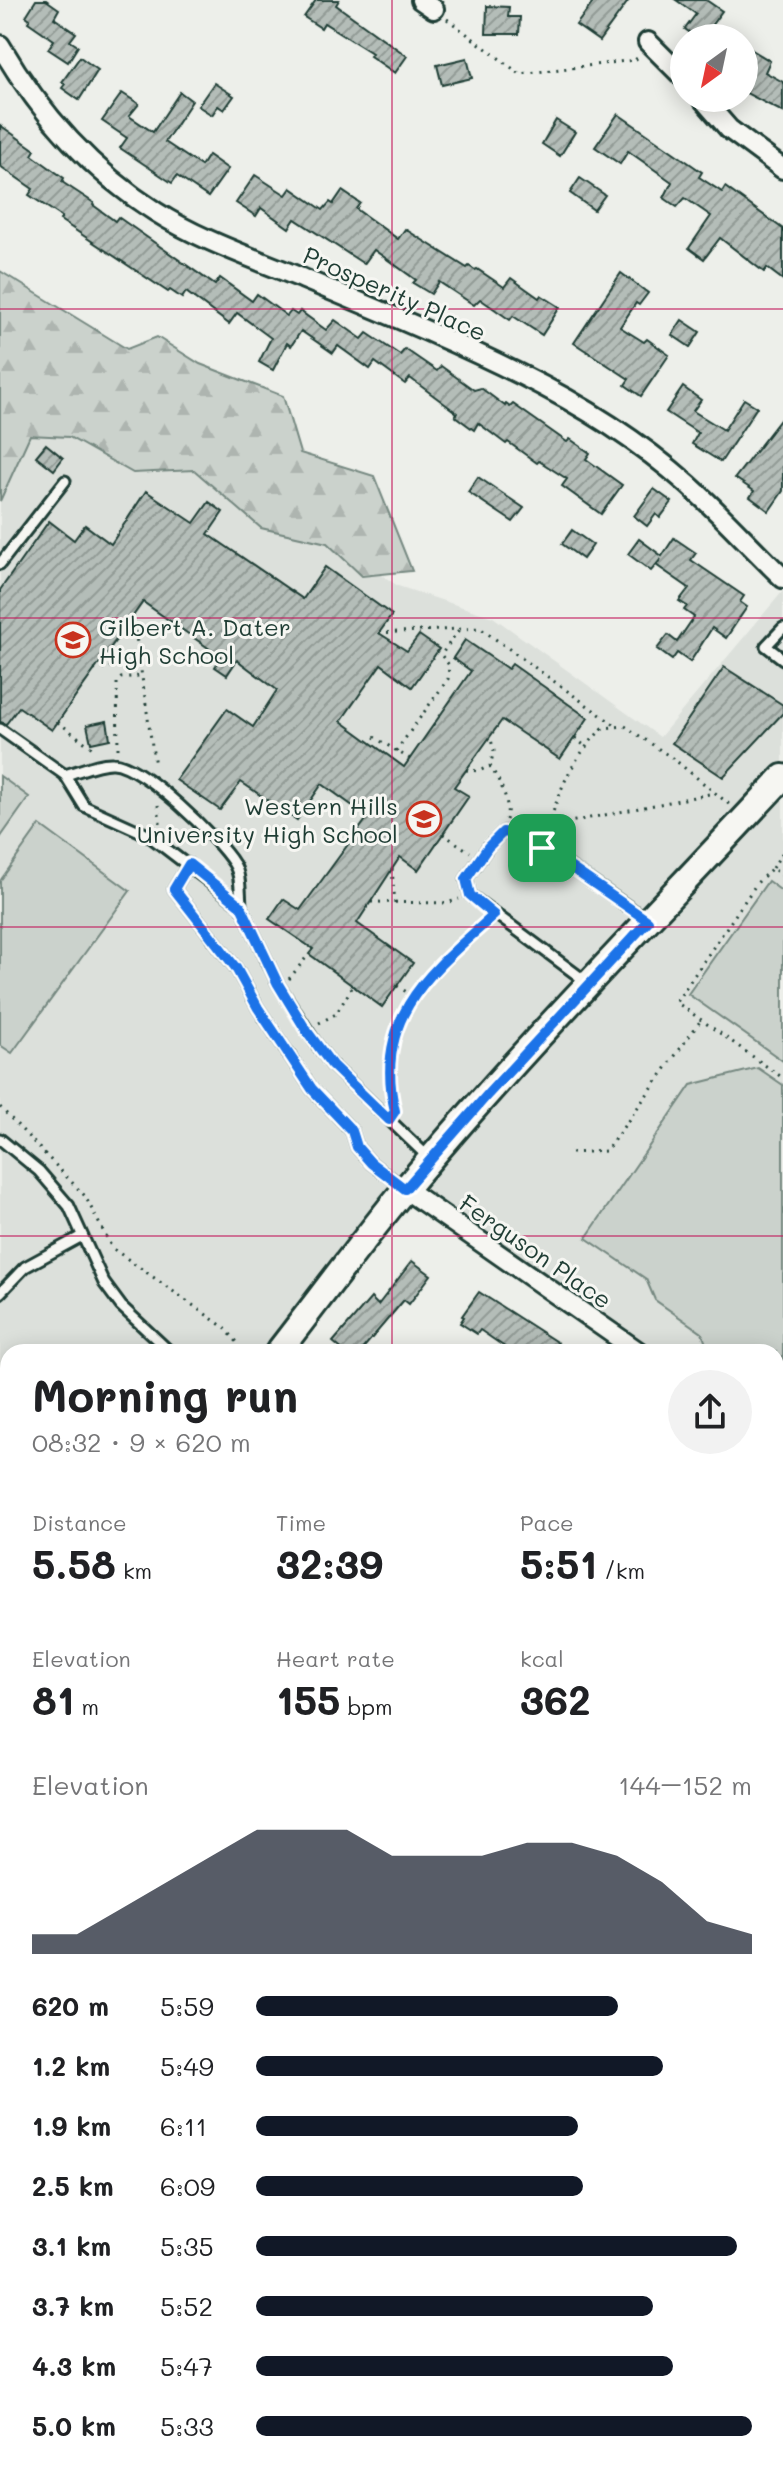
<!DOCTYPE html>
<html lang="en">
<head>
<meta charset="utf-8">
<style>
  body { margin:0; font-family:Mali,sans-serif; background:#f2f2f2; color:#202124; height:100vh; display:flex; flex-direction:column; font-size:30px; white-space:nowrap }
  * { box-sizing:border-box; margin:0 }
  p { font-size:26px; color:#757577 }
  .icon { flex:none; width:44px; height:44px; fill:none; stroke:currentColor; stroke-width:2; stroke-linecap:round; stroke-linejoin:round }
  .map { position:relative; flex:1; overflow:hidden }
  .panel { position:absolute; left:0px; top:1344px; width:784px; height:1130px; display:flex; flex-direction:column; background:#fff; border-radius:24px 24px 0 0; box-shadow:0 4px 20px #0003 }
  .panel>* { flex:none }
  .needle { width:52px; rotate:213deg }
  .buttons { position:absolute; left:670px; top:24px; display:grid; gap:16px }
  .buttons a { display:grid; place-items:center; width:88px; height:88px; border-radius:50%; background:#fff; box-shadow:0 4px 20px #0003; font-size:40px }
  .pin { position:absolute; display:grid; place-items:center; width:68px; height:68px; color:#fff; margin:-34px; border-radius:16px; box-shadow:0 4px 12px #0006 }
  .round { display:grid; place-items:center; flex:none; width:84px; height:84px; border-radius:42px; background:#f2f2f2 }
  .overview { display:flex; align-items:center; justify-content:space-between; height:136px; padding:0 32px }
  h1 { font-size:44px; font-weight:700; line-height:60px }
  .metrics { display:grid; grid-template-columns:repeat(3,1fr); gap:12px; height:136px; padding:8px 32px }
  .metrics div { display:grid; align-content:center }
  .metrics b { font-size:40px; font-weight:700 }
  .metrics small { font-size:22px; font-weight:400 }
  .metrics p { font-size:22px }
  .chart { height:224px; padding:16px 32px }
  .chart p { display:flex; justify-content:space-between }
  .chart svg { width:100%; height:144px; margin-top:8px; fill:#111827; opacity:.7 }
  ul { padding:0 32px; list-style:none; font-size:26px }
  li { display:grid; grid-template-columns:128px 96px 1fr; align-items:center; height:60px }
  li i { height:20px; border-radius:10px; background:#111827 }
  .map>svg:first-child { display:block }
</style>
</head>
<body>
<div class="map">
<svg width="783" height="2473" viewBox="0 0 783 2473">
  <defs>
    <pattern id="forest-firs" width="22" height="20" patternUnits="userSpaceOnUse" patternTransform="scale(2)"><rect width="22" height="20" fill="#cbd2cc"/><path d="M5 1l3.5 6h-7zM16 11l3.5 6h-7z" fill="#aeb5b0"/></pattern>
    <pattern id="building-hatch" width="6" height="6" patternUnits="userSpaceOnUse" patternTransform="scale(2)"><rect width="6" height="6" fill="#b4bdb8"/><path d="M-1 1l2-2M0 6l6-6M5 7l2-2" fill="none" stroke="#929b96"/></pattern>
  </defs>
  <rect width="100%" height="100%" fill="#edefea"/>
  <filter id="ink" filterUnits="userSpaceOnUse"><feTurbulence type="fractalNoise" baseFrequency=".0125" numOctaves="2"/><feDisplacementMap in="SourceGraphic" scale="16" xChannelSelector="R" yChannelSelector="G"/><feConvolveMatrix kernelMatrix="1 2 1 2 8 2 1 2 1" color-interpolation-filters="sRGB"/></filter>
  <g filter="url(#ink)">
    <g fill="#dce0db">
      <polygon points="0,316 398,586 493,617 660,737 783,591 783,1451 776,1446 776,1352 639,1352 405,1189 278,1352 8,1352 8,2239 0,2233"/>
      <polygon points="776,1999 783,2003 783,2473 330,2473 320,2466 776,2466"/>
    </g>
    <polygon fill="url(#forest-firs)" stroke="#758880" stroke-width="2" points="0,271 127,349 157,337 200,364 283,396 300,453 374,476 412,571 362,576 327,543 261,528 194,470 133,473 69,437 30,435 0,501"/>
    <g fill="#cbd2cc" stroke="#758880" stroke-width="2">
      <polygon points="0,776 29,797 0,838"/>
      <polygon points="40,825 130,891 12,1053 0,1045 0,881"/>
      <polygon points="768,881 783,892 783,1061 688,994"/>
      <polygon points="758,1068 783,1085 783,1420 776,1415 776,1352 701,1352 706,1344 702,1333 655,1300 646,1279 586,1238 691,1085"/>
    </g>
    <g fill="url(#building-hatch)" stroke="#1f3d34" stroke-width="2">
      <polygon points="36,0 46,0 59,9 54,18 76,33 70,41 78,46 68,62 48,49 54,40 28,22 30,19 26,16"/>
      <polygon points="316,0 339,0 336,5 407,56 395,73 370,56 372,53 324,23 321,28 304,17"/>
      <polygon points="595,0 629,0 599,41 576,25"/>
      <polygon points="676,0 706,0 722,11 702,38 697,38 685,29 696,14"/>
      <polygon points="487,6 509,7 508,17 520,17 519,34 486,34"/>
      <polygon points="744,45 770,61 765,72 783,82 783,112 744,92"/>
      <polygon points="80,57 98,70 79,100 62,88 65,84 62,82"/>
      <polygon points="467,58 472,78 442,85 437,65"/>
      <polygon points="214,83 234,96 224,110 218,106 212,115 198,106"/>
      <polygon points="180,92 192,101 165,142 201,166 208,155 228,169 208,197 177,176 172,183 120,148 127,138 102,121 122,93 139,104 129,116 153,132"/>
      <polygon points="618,114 702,172 699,177 722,192 725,187 783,229 783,280 767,268 764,272 720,238 704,259 689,248 711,216 685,198 677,207 664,198 672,182 628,151 620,164 595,147"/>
      <polygon points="556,120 575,132 560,156 542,144"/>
      <polygon points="0,125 35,150 32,155 64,178 62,182 94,203 93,205 115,221 118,217 215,285 220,278 252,301 257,294 287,316 291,311 297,315 300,311 326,330 335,320 362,339 367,333 400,355 405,349 437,371 441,366 474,390 481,388 505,406 506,404 510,407 513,404 567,442 570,439 590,453 586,459 622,485 601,514 562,486 567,479 539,461 537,463 508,442 506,444 478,423 474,430 455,416 457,413 410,378 405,384 375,362 370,369 338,346 333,353 301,331 291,346 287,343 273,370 259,362 271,338 237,313 229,324 186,292 182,298 170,290 168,292 60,220 62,217 29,195 33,189 0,166"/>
      <polygon points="255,175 286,195 291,188 323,210 330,202 333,204 342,191 360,203 356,209 398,239 405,229 467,268 469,266 475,270 477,269 504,287 511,278 539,298 541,295 560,307 542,335 513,316 510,320 480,299 474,305 439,282 431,294 413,283 416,280 374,250 364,264 295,219 289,228 261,208 256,216 236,203"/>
      <polygon points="580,178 605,195 594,210 570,193"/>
      <polygon points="621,273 648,293 639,305 636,303 620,327 644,342 647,339 669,355 641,396 625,385 629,379 574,343"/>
      <polygon points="682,320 700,332 690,347 672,335"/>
      <polygon points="683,387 701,400 693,411 724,430 744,399 757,407 721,462 692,444 698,433 666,412"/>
      <polygon points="783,416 783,491 769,511 750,497 754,491 735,478"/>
      <polygon points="46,444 63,458 54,470 36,456"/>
      <polygon points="478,477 524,508 513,522 468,492"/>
      <polygon points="654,489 672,502 660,518 656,514 647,526 634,516"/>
      <polygon points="146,491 194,523 209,502 223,512 208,534 303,599 325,567 392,615 379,633 407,651 419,635 439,649 412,687 381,664 341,721 404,767 471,671 453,658 465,640 508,669 512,664 588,718 560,759 502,720 454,787 469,796 418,870 400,857 357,923 413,963 382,1007 309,954 313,949 269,919 283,899 300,910 368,817 322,784 297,820 241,782 220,810 176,780 227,709 253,727 277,690 237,660 227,675 215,667 221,657 143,602 52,730 19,707 6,724 0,722 0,590 49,521 74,540 85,525 111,544"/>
      <polygon points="572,530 593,545 583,559 562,544"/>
      <polygon points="674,538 696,553 691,560 744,596 740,602 747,607 726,638 712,628 690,662 677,653 672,660 657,649 668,635 677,642 694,617 684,610 687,606 679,601 689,588 656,565 661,559 651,571 628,554 639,539 662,556"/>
      <polygon points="724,667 783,705 783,713 723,777 672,743"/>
      <polygon points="107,721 110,739 91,743 87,725"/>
      <polygon points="412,1261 431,1275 409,1304 404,1300 360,1352 345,1352 333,1342 371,1298 378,1305"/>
      <polygon points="479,1292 558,1343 552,1352 512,1352 480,1330 477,1334 460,1323 464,1317 462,1316"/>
    </g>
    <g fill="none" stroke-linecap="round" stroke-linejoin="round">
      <g stroke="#1f3d34" stroke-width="15">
        <g id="lane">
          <polyline points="0,564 65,481"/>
          <polyline points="783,628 766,646 783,659"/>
          <polyline points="0,729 65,775 84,806 148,835 241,906 278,984 315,1042 332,1065 428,1157"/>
          <path d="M65,775C80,771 99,762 113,763C142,764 219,839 234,864C241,875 240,893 241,906"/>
          <polyline points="189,864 174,889 236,968 258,1008 312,1089 352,1131 357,1147 371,1163 403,1187"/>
          <polyline points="588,983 470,895 466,879 488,847 503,832 524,835 646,919"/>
          <polyline points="0,1139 39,1171 69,1206 104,1283 121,1306 170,1352"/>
          <polyline points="0,1293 25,1267 82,1236"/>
          <polyline points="0,1516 8,1523"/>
          <polyline points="0,1871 8,1877"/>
          <polyline points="0,1916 8,1921"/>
          <polyline points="0,1978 8,1967"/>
          <polyline points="776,2173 783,2183"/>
          <polyline points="776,2271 783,2263"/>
          <polyline points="501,2466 504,2473"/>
          <polyline points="552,2466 556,2473"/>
        </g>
      </g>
      <g stroke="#1f3d34" stroke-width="24">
        <g id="street">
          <polyline points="421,0 434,9"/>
          <polyline points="648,42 684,78"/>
          <path d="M0,45C39,112 90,170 156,212C200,240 251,257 299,277C381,311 464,345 543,386C602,417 657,454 706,501C732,526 757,553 783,578"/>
          <polyline points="702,98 729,129 783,169"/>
          <polyline points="405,1189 639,1352"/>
          <polyline points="776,1446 783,1451"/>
          <polyline points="776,1807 783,1814"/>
          <polyline points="0,2401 8,2407"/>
          <polyline points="89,2466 98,2473"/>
        </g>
      </g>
      <g stroke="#1f3d34" stroke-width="30">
        <g id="secondary">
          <path d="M278,1352C320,1298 361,1242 405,1189C524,1046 656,914 783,777"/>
          <polyline points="0,1710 8,1699"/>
          <polyline points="0,1759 8,1765"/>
          <polyline points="776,2401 783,2391"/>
          <polyline points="715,2466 723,2473"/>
        </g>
      </g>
      <g stroke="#1f3d34" stroke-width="3" stroke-dasharray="2 6" stroke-linecap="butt">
        <polyline points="447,19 520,74 635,60 638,57"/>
        <polyline points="133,616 155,766"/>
        <polyline points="379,633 480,628 616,726"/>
        <polyline points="94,670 139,661"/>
        <polyline points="58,722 95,750"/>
        <polyline points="374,737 410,759"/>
        <polyline points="575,738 585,746"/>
        <polyline points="118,749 117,682 121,678 139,676"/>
        <polyline points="396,751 448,679 449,665 441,655 460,628"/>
        <path d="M490,766C500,782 511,801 506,820"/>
        <polyline points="466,770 479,771 490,766 494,751 490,736"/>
        <polyline points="158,805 161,830"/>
        <polyline points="550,826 714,793"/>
        <polyline points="443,834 470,852"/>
        <path d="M546,834C560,789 569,762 603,728L625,726L675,760L730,805"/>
        <polyline points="772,868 783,852"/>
        <polyline points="392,869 395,903"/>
        <polyline points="783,876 772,868 757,883 676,1002 783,1078"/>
        <polyline points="371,902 447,903 459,899"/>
        <polyline points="289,979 309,954"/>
        <polyline points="397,986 413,996"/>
        <polyline points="319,1023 336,1014 353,986"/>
        <path d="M394,1106C390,1091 391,1078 392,1063C396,995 440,964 487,922"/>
        <polyline points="0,1107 85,1196 112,1248 225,1328 237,1342 238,1352"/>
        <polyline points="571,1153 606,1151 701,1020"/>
      </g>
      <use href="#lane" stroke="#f6f6f2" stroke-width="9"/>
      <use href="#street" stroke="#f6f6f2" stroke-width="18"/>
      <use href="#secondary" stroke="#f6f6f2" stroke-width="24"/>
    </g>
  </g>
  <g fill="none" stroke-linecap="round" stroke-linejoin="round" filter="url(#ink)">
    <g stroke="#fff" stroke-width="16">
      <path id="route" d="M503,832L524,835L648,921L488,1094L405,1189L371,1163L357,1147L352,1131L312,1089L258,1008L236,968L174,889L189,864L241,906L278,984L306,1030L332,1065L389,1120L395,1111C372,1016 432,971 494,915L470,895L466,879L488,847Z"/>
    </g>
    <use href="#route" stroke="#1a73e8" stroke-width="10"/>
  </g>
  <path fill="none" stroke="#c2185b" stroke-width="2" stroke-opacity="0.55" d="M392,0V1352M0,309H783M0,618H783M0,927H783M0,1236H783M0,1546H8M776,1546H783M0,1855H8M776,1855H783M0,2164H8M776,2164H783M392,2466V2473"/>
  <defs>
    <g id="school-ring" transform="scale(1.8)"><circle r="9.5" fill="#f6f6f2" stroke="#c8321e" stroke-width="1.5"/><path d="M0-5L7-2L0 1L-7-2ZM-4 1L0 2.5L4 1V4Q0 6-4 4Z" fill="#c8321e"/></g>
  </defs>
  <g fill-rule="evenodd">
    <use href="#school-ring" x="73" y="640"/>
    <use href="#school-ring" x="424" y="819"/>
  </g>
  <g text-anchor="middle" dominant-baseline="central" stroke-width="6" stroke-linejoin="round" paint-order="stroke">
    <g font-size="24" fill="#1f3d34" stroke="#f6f6f2">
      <text transform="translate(395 293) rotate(24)">Prosperity Place</text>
      <text transform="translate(536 1251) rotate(35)">Ferguson Place</text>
    </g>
    <g font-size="24" fill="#1f3d34" stroke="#f6f6f2" text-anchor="start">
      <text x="99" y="626">Gilbert A. Dater<tspan x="99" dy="28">High School</tspan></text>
      <text x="398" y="805" text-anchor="end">Western Hills<tspan x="398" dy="28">University High School</tspan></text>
    </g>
  </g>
</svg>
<div class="buttons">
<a><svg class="needle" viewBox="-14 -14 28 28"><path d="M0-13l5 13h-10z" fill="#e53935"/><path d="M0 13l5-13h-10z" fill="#757577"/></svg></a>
</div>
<div class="pin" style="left:542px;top:848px;background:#1e9e55"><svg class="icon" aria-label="arrive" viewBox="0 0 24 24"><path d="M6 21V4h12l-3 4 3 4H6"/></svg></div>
<section class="panel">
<div class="overview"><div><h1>Morning run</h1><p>08:32 · 9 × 620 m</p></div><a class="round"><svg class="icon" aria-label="share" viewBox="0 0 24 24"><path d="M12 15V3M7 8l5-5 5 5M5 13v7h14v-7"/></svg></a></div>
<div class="metrics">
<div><p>Distance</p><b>5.58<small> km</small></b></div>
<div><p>Time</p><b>32:39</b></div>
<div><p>Pace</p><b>5:51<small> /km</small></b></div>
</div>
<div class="metrics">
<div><p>Elevation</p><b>81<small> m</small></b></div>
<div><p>Heart rate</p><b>155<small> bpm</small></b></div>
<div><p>kcal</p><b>362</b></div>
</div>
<div class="chart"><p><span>Elevation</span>144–152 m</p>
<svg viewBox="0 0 160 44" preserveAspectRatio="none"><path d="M0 44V38L10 38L20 30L30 22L40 14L50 6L60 6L70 6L80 14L90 14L100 14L110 10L120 10L130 14L140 22L150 34L160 38V44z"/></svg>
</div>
<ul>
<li><b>620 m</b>5:59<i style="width:73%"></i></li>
<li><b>1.2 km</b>5:49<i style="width:82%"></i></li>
<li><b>1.9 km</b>6:11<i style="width:65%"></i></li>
<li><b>2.5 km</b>6:09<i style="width:66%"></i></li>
<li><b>3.1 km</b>5:35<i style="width:97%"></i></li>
<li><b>3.7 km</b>5:52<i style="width:80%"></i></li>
<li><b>4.3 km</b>5:47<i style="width:84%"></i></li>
<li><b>5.0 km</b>5:33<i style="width:100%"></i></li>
</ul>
</section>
</div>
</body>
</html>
